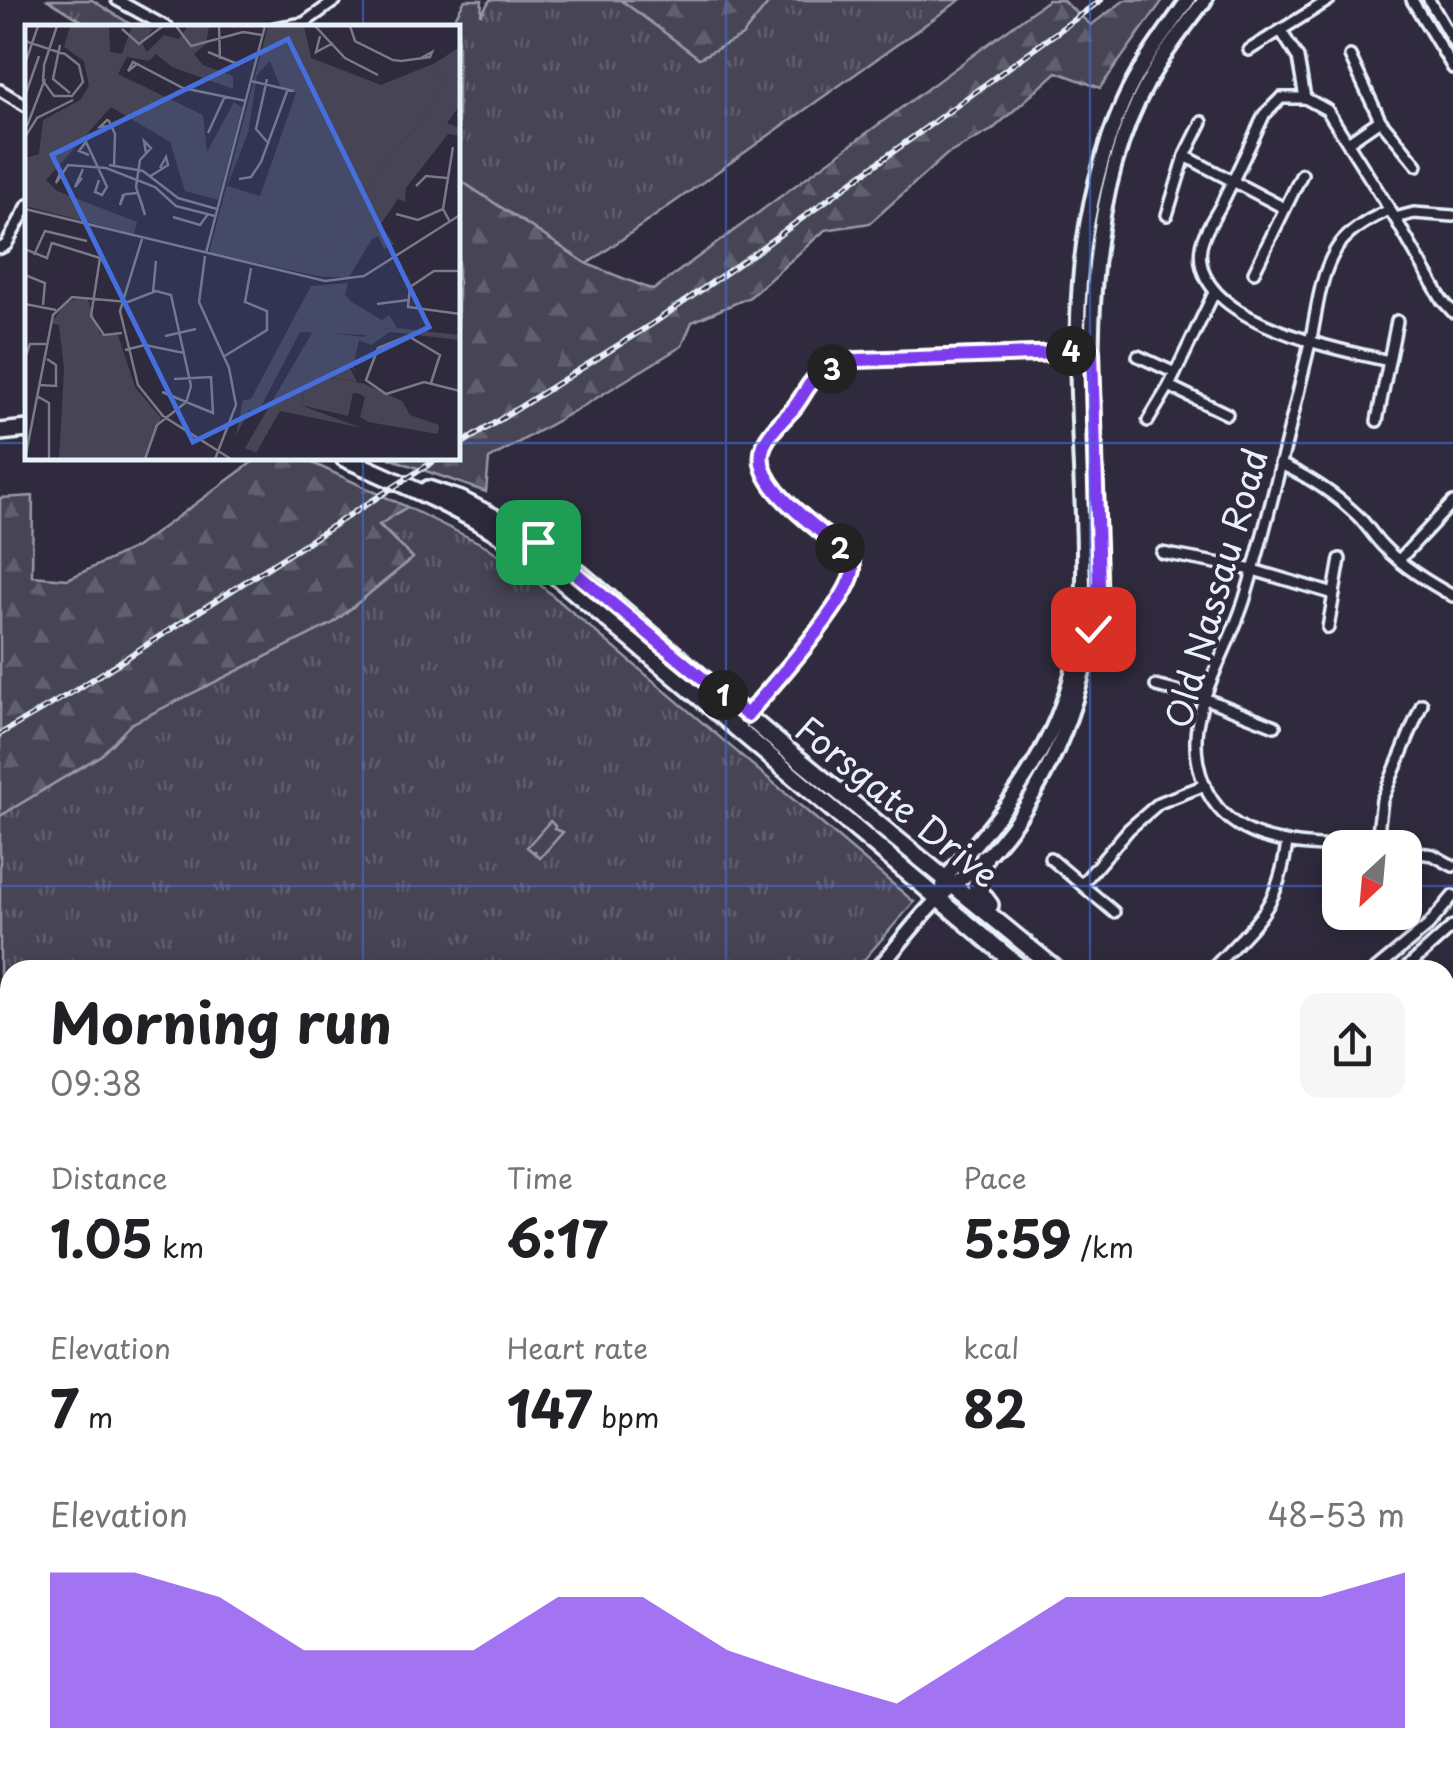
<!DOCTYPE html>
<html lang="en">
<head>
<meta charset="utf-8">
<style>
  body { margin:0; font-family:"Playpen Sans",sans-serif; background:#f6f6f6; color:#202124; height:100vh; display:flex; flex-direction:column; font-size:38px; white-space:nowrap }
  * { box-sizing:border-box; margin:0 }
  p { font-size:32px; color:#757577 }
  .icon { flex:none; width:55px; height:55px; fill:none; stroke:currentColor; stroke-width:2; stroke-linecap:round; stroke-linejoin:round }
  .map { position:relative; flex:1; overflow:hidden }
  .details { position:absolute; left:0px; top:960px; width:1455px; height:812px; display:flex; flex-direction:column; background:#fff; border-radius:30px 30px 0 0; box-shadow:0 5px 25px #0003 }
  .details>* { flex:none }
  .needle { width:65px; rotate:206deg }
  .tools { position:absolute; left:1322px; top:830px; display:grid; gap:20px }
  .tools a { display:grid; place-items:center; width:100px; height:100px; border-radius:20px; background:#fff; box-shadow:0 5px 25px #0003; font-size:50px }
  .pin { position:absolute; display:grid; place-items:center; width:85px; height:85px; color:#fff; margin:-42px; border-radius:20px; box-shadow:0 5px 15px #0006 }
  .km { position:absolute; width:50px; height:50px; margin:-25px; border-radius:50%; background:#222; color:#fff; font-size:28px; line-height:50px; text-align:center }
  .round { display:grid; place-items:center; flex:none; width:105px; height:105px; border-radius:20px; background:#f6f6f6 }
  .overview { display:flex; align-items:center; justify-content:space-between; height:170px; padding:0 50px }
  h1 { font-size:55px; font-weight:700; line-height:75px }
  .figures { display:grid; grid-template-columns:repeat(3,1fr); gap:15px; height:170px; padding:10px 50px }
  .figures div { display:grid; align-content:center }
  .figures b { font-size:50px; font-weight:700 }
  .figures small { font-size:28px; font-weight:400 }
  .figures p { font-size:28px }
  .chart { height:280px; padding:20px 50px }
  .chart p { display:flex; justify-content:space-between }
  .chart svg { width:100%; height:180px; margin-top:10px; fill:#7c3aed; opacity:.7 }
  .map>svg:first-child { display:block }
</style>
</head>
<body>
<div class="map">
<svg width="1453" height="1771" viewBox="0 0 1453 1771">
  <defs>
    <pattern id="grass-tufts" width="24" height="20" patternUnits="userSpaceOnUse" patternTransform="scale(2.5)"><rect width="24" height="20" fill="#464455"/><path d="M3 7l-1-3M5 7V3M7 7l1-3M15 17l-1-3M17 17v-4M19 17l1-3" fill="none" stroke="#615f6e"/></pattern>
    <pattern id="forest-firs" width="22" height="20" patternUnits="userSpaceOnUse" patternTransform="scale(2.5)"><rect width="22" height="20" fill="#464455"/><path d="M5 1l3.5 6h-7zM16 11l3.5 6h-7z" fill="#615f6e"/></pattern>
  </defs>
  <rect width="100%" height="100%" fill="#2f2a3d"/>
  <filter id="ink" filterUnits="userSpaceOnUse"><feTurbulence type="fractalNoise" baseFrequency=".01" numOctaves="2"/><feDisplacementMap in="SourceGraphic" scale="20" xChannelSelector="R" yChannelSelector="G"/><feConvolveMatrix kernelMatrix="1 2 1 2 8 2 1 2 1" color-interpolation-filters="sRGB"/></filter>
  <g filter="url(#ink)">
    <g fill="url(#grass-tufts)" stroke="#979aa6" stroke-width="2.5">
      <polygon points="48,0 92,0 135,27 92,27"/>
      <polygon points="465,0 482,0 481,15 490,0 621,0 699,58 742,36 771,0 960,0 587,264 458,179 458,28 449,28"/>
      <polygon points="407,507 486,546 532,578 914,902 855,970 10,970 10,1762 183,1763 175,1771 0,1771 0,816 101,755 130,724 333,623 413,558 379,524"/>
      <polygon points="1445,1355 1453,1361 1453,1525 1445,1518"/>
      <polygon points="1453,1706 1453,1771 1318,1771 1336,1763 1445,1762 1445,1710"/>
      <polygon points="972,1762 977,1771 763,1771 756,1763"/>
      <polygon points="391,1763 506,1763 519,1771 397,1771"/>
    </g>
    <g fill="url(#forest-firs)" stroke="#979aa6" stroke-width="2.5">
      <polygon points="621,0 771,0 742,36 699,58"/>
      <polygon points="1048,0 1062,0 1091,25 1125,0 1163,0 1100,88 1057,72 992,130 946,155 870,223 825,230 750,297 692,322 682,346 585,405 489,459 486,492 389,458 458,458 458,179 587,264 653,290"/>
      <polygon points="258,458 302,458 407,507 379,525 413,558 333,623 131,724 101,755 0,816 0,498 33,496 32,576 68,579 135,548"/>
    </g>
    <polygon fill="#464455" stroke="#979aa6" stroke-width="2.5" points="550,821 555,826 554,829 563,832 540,858 534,853 536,851 533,852 527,847"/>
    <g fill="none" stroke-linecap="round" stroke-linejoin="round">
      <g stroke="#e8f1f8" stroke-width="16">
        <g id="street">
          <polyline points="117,0 168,28"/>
          <polyline points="1412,0 1453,68"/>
          <polyline points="1429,0 1453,41"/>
          <polyline points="275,28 304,23 336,0"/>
          <polyline points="1281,31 1298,58 1305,98"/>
          <polyline points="1249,50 1329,0"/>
          <polyline points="1350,56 1380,120 1417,165"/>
          <polyline points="0,90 28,107"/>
          <polyline points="1348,142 1380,120"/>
          <polyline points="1185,156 1284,208"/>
          <polyline points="1167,215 1185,156 1202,122"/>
          <polyline points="1395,218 1414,213 1453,216"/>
          <polyline points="0,248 6,245 28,205"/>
          <polyline points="1254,272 1302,174"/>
          <polyline points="1138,356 1175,373"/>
          <path d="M1389,361C1336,349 1190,321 1201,247C1203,233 1214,218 1221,205C1236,175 1250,145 1264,115L1281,98H1305L1327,110L1395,218L1442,300L1453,312"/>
          <polyline points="1169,386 1227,414"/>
          <polyline points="1148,421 1169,386 1214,293"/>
          <polyline points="1377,421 1397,321"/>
          <path d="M1280,464C1309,477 1335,494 1358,516C1367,525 1374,537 1383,546C1403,567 1428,582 1453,596"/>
          <polyline points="1162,553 1253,570 1334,594"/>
          <polyline points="1399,560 1453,502"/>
          <polyline points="1328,628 1340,559"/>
          <polyline points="1156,686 1206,699 1275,726"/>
          <path d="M746,716C768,689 853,598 854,569C854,558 844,551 837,544C813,523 748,482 764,445C770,431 783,420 793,409C800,401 804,392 810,384C819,370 841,364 857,360L1083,351"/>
          <path d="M1350,848C1298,844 1237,846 1208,793C1198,773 1194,749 1197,726C1203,687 1233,638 1245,598C1270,515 1289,430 1309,347C1317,315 1318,280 1335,251C1346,232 1369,219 1389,210"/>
          <polyline points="1376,848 1382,800 1422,704"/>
          <polyline points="1405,851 1433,855 1453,866"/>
          <polyline points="1050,858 1114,912"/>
          <polyline points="1082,884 1129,829 1159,803 1205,785"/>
          <path d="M1211,970C1255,923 1278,910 1287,843"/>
          <polyline points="1375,970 1428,926 1453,896"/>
          <polyline points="1404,970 1453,926"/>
          <polyline points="1445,1665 1453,1660"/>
          <polyline points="308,1762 317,1771"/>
          <polyline points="610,1762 621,1771"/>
          <polyline points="294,1771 302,1762"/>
          <polyline points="591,1771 598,1762"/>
          <polyline points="1090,1771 1120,1770 1139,1765 1150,1771"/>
        </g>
      </g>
      <g stroke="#e8f1f8" stroke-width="20">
        <g id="secondary">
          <path d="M943,886L945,878C999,820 1048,759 1070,681C1090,613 1084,539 1081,469C1075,339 1070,225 1123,103C1139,66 1165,33 1188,0"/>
          <path d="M877,970C897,947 916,921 937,900C952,885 969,874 984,859C1056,785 1086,686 1099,587C1095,426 1068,227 1148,82C1164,53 1185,26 1205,0"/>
          <polyline points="189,1771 196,1762"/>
        </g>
      </g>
      <g stroke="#e8f1f8" stroke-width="22">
        <g id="primary">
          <polyline points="0,432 28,429"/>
          <path d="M344,458C407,486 473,514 530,554L1023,970"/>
          <polyline points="428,489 461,500 513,527 579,573 780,744 1057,970"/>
          <polyline points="985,857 976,886 990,905"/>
          <polyline points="1445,1299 1453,1306"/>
          <polyline points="1445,1328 1453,1334"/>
        </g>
      </g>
      <use href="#street" stroke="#2f2a3d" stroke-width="9"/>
      <use href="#secondary" stroke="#2f2a3d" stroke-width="12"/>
      <use href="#primary" stroke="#2f2a3d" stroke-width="15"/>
      <g stroke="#e8f1f8" stroke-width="6">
        <g id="rail">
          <polyline points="458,446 655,322 753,254 1101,0"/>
          <polyline points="0,734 76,690 439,458"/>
        </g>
      </g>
      <use href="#rail" stroke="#2f2a3d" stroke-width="2.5" stroke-dasharray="8" stroke-linecap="butt"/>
    </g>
  </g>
  <g fill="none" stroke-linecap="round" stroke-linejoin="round" filter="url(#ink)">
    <g stroke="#fff" stroke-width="20">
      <path id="route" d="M538,542L747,715C769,689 854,596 853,568C853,557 844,550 836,544C812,523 748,482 764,445C770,431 783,420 793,409C800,401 804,392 810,384C820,370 841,364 857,360L1092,352L1099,586L1093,629"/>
    </g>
    <use href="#route" stroke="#7c3aed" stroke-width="12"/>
  </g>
  <path fill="none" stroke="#466fde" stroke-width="2.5" stroke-opacity="0.55" d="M363,0V28M726,0V970M1090,0V970M0,443H28M458,443H1453M363,458V970M0,886H1340M1405,886H1453M0,1328H10M1445,1328H1453M363,1762V1771M726,1762V1771M1090,1762V1771"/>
  <g text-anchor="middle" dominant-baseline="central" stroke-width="8" stroke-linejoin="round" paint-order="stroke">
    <g font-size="35" fill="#e8f1f8" stroke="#2f2a3d">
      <text transform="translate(1215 588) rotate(-74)">Old Nassau Road</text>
      <text transform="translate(898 801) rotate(39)">Forsgate Drive</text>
    </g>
  </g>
  <g transform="translate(25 25)">
    <rect width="435" height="435" fill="#2f2a3d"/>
    <path d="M45,1H84L85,27L97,29L107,1L128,4L117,18L122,27L139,10L154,14L163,1H184L181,19L169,29L178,40L208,51V64L147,42L131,29L124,36L102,32L93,49L178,90L182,127L209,77L217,83L193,175L160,166L145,117L86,82L21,155L32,166L112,197L109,209L0,181L1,133L14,129L18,95L55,75L64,61L59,36L39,22ZM243,1H279L286,33L356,60L410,38L418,56L400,92L363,133L300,227L293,245L301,247L298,252L184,228ZM245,36L255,61L271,68L235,171L202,161L223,108L232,50ZM62,272L75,309L93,310L110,362L136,393L120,434H34L39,344L34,300L26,298L43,276ZM372,303L435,310V315L365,307L346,320L334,315L328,342L333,347L324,341L332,357L286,348L275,380L337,403L255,386L231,428L220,423L288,306L339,312L350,304Z" fill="#464455" fill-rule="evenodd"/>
    <path d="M435,22V80L422,98L435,103V111L423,109L381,163L380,177L373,174L355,200L369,219L359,224L353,211L347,214L324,252H298L293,244L300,227L363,133L400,92L418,56L410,38ZM323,258L320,270L328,278L357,295L364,290L372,303L350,304L344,316L342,310L275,307L233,387L224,385L211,411L218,375L226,374L286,261ZM286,348L340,359L377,376L385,390L414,400L413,409L343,397L335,392L340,372L334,369L328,368L323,391L275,380Z" fill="#464455"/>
    <path fill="none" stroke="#797a88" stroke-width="2.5" d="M151,1L166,21L218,7L237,10M194,1L195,34M290,1L320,33L353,50M325,1L330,16L368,35L376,36L405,32L407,27L396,33M97,4L114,19L138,1M295,11L291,27L308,18M0,15L3,17L36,28L40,29L54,40L58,57L47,71H29L18,56L19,43V40L32,1M35,20L28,54L45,68M183,27L215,40M0,39L13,1M112,39L103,46L108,37L158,63L221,76M242,54L231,104L244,119M226,56L269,66M0,71L14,31M2,101L20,54M86,101L75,102L82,95L84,96L90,109L89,142M183,108L200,71M0,112L12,93L48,75M64,130L54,126L61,117L82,162L77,170L70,167L74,155M84,140L118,146L153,173L192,184M35,148L31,158L43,140L81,143L130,162L151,181L190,191M124,152L143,140L141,132L135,143M57,153L50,162L58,144M214,154L226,152L236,137L263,64M391,161L401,151L422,153M99,170L95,180L98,170H99L101,169H103L112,168M116,176L120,190L111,162L115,135L126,123L119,116L121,128M0,184L300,256L339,251L435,190M371,189L393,195L418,184M148,192L175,200L183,189M425,197L418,184L428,122M117,214L95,286L113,360L138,391L206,434M27,218L75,233L66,291L79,310L97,308M2,225L22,233L27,217M181,228L240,1M9,230L20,206L62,216M180,231L174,277L204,343L211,380L190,434M435,246H409L385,262L383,282L435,289M0,250L20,258L18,280M128,267L131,236M0,279L31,285M352,279L383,275M140,311L171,304M100,325L120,320L159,328M198,332L242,305V286L220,277L226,243M0,333L5,319H21M406,358L415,330L383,311L353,323L341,355L361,369L399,357L435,366M14,360L31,361V340L22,334M137,367L188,388L186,352L149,354M12,371L24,378V434M0,434L28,290L47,272L103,277L131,266L146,270L166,361L161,378M120,434L132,400L160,378"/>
    <path fill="#466fde" fill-opacity="0.15" stroke="#466fde" stroke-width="5" d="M263,14L404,302L168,417L27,130Z"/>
    <rect width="435" height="435" fill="none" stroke="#e8f1f8" stroke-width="5"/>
  </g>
</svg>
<div class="tools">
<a><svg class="needle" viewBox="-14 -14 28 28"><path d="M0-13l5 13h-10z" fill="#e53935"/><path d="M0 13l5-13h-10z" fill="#757577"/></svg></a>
</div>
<div class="pin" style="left:538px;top:542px;background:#1e9e55"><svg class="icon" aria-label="arrive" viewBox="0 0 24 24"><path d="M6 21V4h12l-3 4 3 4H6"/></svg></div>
<div class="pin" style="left:1093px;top:629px;background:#d93025"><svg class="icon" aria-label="check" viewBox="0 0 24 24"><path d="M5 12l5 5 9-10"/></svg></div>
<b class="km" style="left:723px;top:695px">1</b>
<b class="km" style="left:840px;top:548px">2</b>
<b class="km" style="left:832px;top:369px">3</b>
<b class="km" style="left:1071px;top:351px">4</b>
<section class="details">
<div class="overview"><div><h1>Morning run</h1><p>09:38</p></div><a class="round"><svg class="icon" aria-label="share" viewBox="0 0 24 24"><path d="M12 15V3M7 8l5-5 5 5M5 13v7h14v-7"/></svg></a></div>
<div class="figures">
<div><p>Distance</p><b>1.05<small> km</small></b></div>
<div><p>Time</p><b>6:17</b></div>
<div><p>Pace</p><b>5:59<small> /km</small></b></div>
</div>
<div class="figures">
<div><p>Elevation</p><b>7<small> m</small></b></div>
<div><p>Heart rate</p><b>147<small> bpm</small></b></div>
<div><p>kcal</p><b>82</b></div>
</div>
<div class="chart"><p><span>Elevation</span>48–53 m</p>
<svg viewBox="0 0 160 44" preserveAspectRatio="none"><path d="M0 44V6L10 6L20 12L30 25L40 25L50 25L60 12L70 12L80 25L90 32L100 38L110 25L120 12L130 12L140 12L150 12L160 6V44z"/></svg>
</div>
</section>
</div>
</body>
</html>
